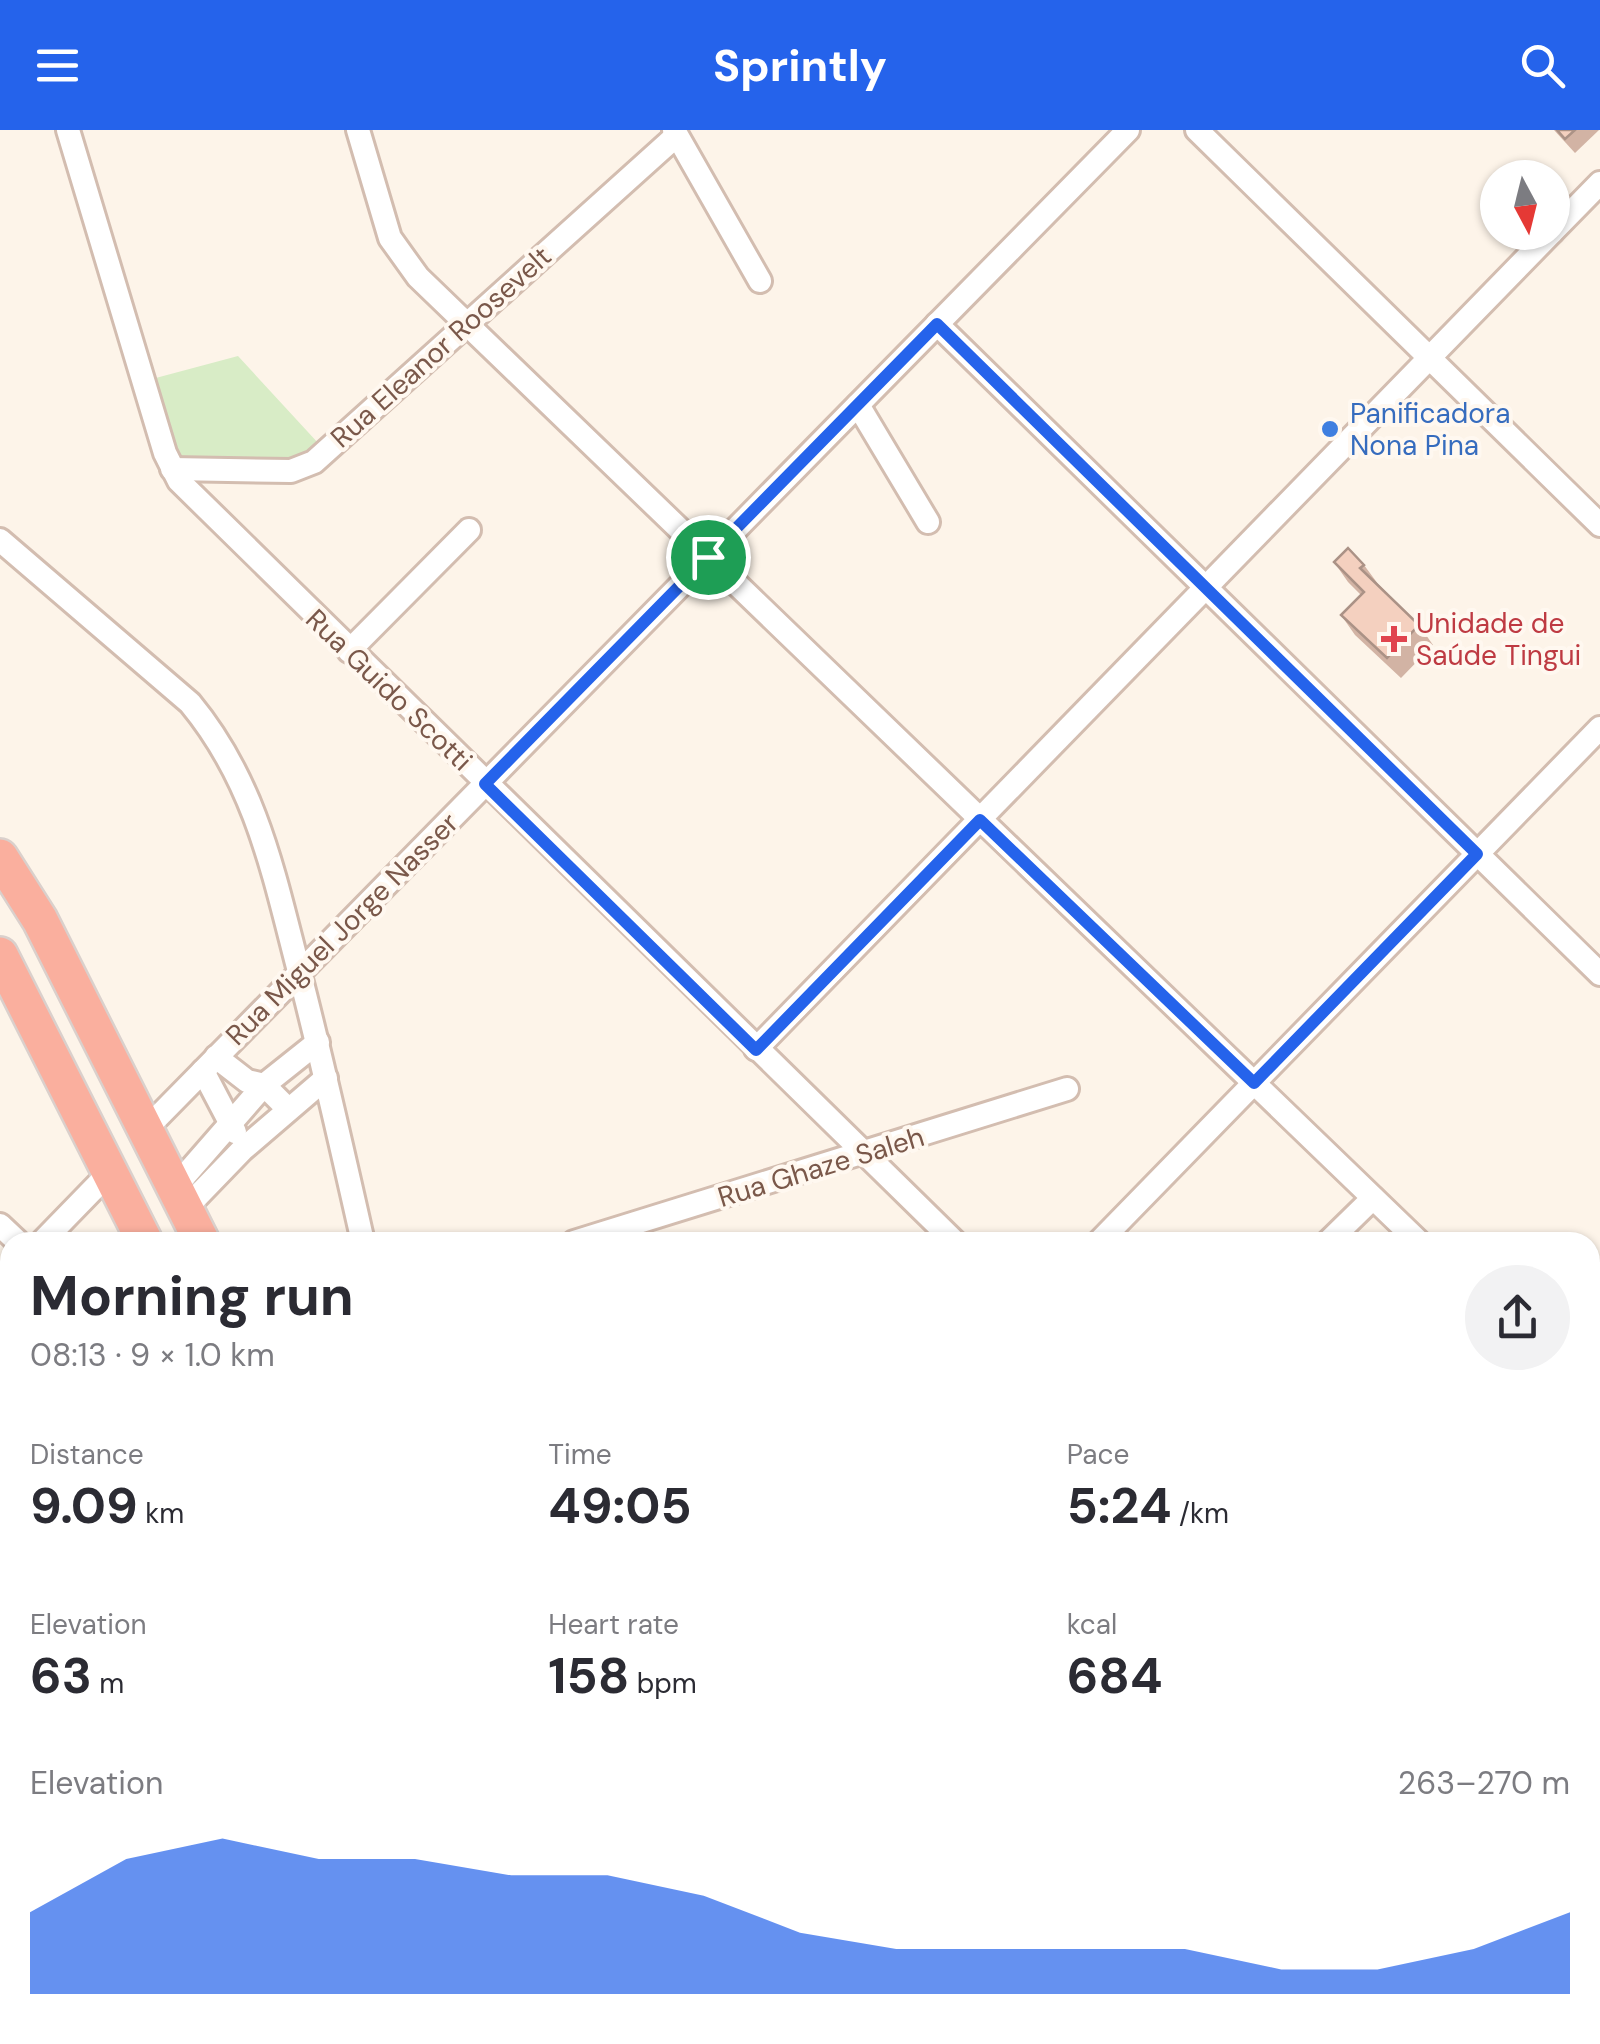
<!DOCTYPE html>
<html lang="en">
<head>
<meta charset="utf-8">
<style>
  body { margin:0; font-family:"DM Sans",sans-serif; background:#f2f2f3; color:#2b2b33; height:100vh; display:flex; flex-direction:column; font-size:38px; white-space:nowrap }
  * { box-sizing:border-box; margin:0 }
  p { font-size:32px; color:#7c7c81 }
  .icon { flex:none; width:55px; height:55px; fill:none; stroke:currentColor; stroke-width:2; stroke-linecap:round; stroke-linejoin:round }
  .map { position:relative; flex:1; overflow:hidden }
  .drawer { position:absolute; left:0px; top:1102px; width:1600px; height:812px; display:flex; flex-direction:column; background:#fff; border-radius:30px 30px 0 0; box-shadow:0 2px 8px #0004 }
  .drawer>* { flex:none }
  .needle { width:65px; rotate:173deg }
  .buttons { position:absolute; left:1480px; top:30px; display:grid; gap:20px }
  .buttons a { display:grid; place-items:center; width:90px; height:90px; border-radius:50%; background:#fff; box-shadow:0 2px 8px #0004; font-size:50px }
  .pin { position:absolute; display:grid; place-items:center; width:85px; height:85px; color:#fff; margin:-42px; border:5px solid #fff; border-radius:50%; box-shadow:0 2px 10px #0007 }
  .round { display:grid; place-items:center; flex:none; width:105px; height:105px; border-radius:52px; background:#f2f2f3 }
  .summary { display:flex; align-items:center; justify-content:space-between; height:170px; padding:0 30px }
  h1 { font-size:55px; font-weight:700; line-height:75px }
  .stats { display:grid; grid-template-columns:repeat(3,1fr); gap:15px; height:170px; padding:10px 30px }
  .stats div { display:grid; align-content:center }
  .stats b { font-size:50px; font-weight:700 }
  .stats small { font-size:28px; font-weight:400 }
  .stats p { font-size:28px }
  .chart { height:280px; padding:20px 30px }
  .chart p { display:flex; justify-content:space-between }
  .chart svg { width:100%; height:180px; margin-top:10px; fill:#2563eb; opacity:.7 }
  header { display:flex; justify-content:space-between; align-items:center; height:130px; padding:0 30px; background:#2563eb; color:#fff; font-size:45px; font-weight:700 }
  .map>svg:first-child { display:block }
</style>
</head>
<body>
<header><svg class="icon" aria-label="menu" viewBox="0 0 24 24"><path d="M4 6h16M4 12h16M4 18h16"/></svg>Sprintly<svg class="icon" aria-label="search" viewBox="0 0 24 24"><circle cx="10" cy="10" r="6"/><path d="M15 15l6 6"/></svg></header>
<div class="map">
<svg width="1600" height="1914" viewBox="0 0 1600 1914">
  <rect width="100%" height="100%" fill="#fdf4e9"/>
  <path fill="#d8ecc6" d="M238,226L319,314C286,345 220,330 178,330L152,249Z"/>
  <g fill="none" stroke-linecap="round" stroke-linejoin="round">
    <g stroke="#d3bdb0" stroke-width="28">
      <g id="minor">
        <polyline points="68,0 165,323 179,351 955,1112"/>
        <polyline points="358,0 390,108 418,147 1419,1112"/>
        <polyline points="674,0 760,151"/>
        <polyline points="1197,0 1600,395"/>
        <polyline points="1552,102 1600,53"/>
        <polyline points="937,194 1600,844"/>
        <polyline points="858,275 928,392"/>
        <polyline points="172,339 291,341 314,332 676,6"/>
        <path d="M0,410L190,573C257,654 274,746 300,845C323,934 343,1023 363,1112"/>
        <polyline points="349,521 469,400"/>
        <polyline points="756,919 1552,102"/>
        <polyline points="216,927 247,951 264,955 318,912"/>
        <polyline points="203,941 235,1002"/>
        <polyline points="146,999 1128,0"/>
        <polyline points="175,1057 264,955 288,979"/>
        <polyline points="185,1079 242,1020 326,948"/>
        <polyline points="0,1095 18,1112"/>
        <polyline points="42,1112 110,1042"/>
        <polyline points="574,1112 1067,959"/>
        <polyline points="1099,1112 1600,598"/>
        <polyline points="1328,1112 1373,1068"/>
        <polyline points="0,1156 10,1145"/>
        <polyline points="1590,1156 1600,1145"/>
        <polyline points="1590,1277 1600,1287"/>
        <polyline points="1590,1432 1600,1422"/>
        <polyline points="1590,1726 1600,1735"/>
        <polyline points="857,1905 866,1914"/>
        <polyline points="1324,1905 1333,1914"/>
        <polyline points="81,1914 89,1905"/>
        <polyline points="1115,1914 1124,1905"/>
      </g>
    </g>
    <g stroke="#dad0cc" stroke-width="35">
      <g id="major">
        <polyline points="1590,1705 1600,1695"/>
        <polyline points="223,1905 224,1914"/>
        <polyline points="1386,1914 1395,1905"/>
      </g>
    </g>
    <g stroke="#dad0cc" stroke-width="40">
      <g id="highway">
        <polyline points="0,727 40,790 202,1112"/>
        <polyline points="0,825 145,1112"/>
        <polyline points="523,1905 527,1914"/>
        <polyline points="582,1905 587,1914"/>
      </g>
    </g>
    <use href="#minor" stroke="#fff" stroke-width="22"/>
    <use href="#major" stroke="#fed49f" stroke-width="30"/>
    <use href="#highway" stroke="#faaf9e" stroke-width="35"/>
  </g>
  <g fill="#d2b3a4">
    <polygon points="1554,0 1599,0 1575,23"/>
    <polygon points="1334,432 1364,435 1378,454 1419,495 1433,515 1401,548 1355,505 1341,485 1361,465 1348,452"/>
  </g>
  <g fill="#f4d0bf" stroke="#ab9286" stroke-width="2.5">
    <polygon points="1557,0 1575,0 1565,9"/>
    <polygon points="1348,418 1364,435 1360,438 1419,495 1387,528 1341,485 1364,462 1334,432"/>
  </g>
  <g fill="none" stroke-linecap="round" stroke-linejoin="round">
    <g stroke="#fff" stroke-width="20">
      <polygon id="route" points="937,194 1477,724 1254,953 980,690 756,920 485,654"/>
    </g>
    <use href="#route" stroke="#2563eb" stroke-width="12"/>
  </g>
  <circle fill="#3f7fe0" stroke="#fff8f0" stroke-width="4" cx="1330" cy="299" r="10"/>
  <path fill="#e0444e" stroke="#fff8f0" stroke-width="4" d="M1389 494h10v10h10v10h-10v10h-10v-10h-10v-10h10z"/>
  <g text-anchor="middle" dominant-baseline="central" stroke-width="8" stroke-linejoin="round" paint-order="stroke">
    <g font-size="28" fill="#7a584a" stroke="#fff8f0">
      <text transform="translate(441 217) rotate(-42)">Rua Eleanor Roosevelt</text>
      <text transform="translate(389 560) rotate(44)">Rua Guido Scotti</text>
      <text transform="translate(342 799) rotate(-45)">Rua Miguel Jorge Nasser</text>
      <text transform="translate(821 1037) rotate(-17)">Rua Ghaze Saleh</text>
    </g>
    <g font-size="28" fill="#366cbe" stroke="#fff8f0" text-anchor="start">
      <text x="1350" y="283">Panificadora<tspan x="1350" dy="32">Nona Pina</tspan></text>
    </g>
    <g font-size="28" fill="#be3a42" stroke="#fff8f0" text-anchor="start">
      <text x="1416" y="493">Unidade de<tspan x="1416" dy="32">Saúde Tingui</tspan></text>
    </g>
  </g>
</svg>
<div class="buttons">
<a><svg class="needle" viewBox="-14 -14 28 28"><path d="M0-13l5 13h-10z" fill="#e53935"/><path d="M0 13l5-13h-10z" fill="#7c7c81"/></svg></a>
</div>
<div class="pin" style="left:708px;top:427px;background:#1e9e55"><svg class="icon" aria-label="arrive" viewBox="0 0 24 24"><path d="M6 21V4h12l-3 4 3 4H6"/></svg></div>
<section class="drawer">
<div class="summary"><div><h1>Morning run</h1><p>08:13 · 9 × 1.0 km</p></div><a class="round"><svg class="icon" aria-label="share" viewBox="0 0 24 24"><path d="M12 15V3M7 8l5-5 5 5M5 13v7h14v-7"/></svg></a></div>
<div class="stats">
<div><p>Distance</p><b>9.09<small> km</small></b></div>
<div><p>Time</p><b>49:05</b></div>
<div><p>Pace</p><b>5:24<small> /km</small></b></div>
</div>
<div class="stats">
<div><p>Elevation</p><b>63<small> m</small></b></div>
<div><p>Heart rate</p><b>158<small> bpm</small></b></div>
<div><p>kcal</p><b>684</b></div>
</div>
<div class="chart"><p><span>Elevation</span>263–270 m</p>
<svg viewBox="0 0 160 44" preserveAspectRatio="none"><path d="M0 44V24L10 11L20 6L30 11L40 11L50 15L60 15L70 20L80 29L90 33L100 33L110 33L120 33L130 38L140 38L150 33L160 24V44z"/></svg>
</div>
</section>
</div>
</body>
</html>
